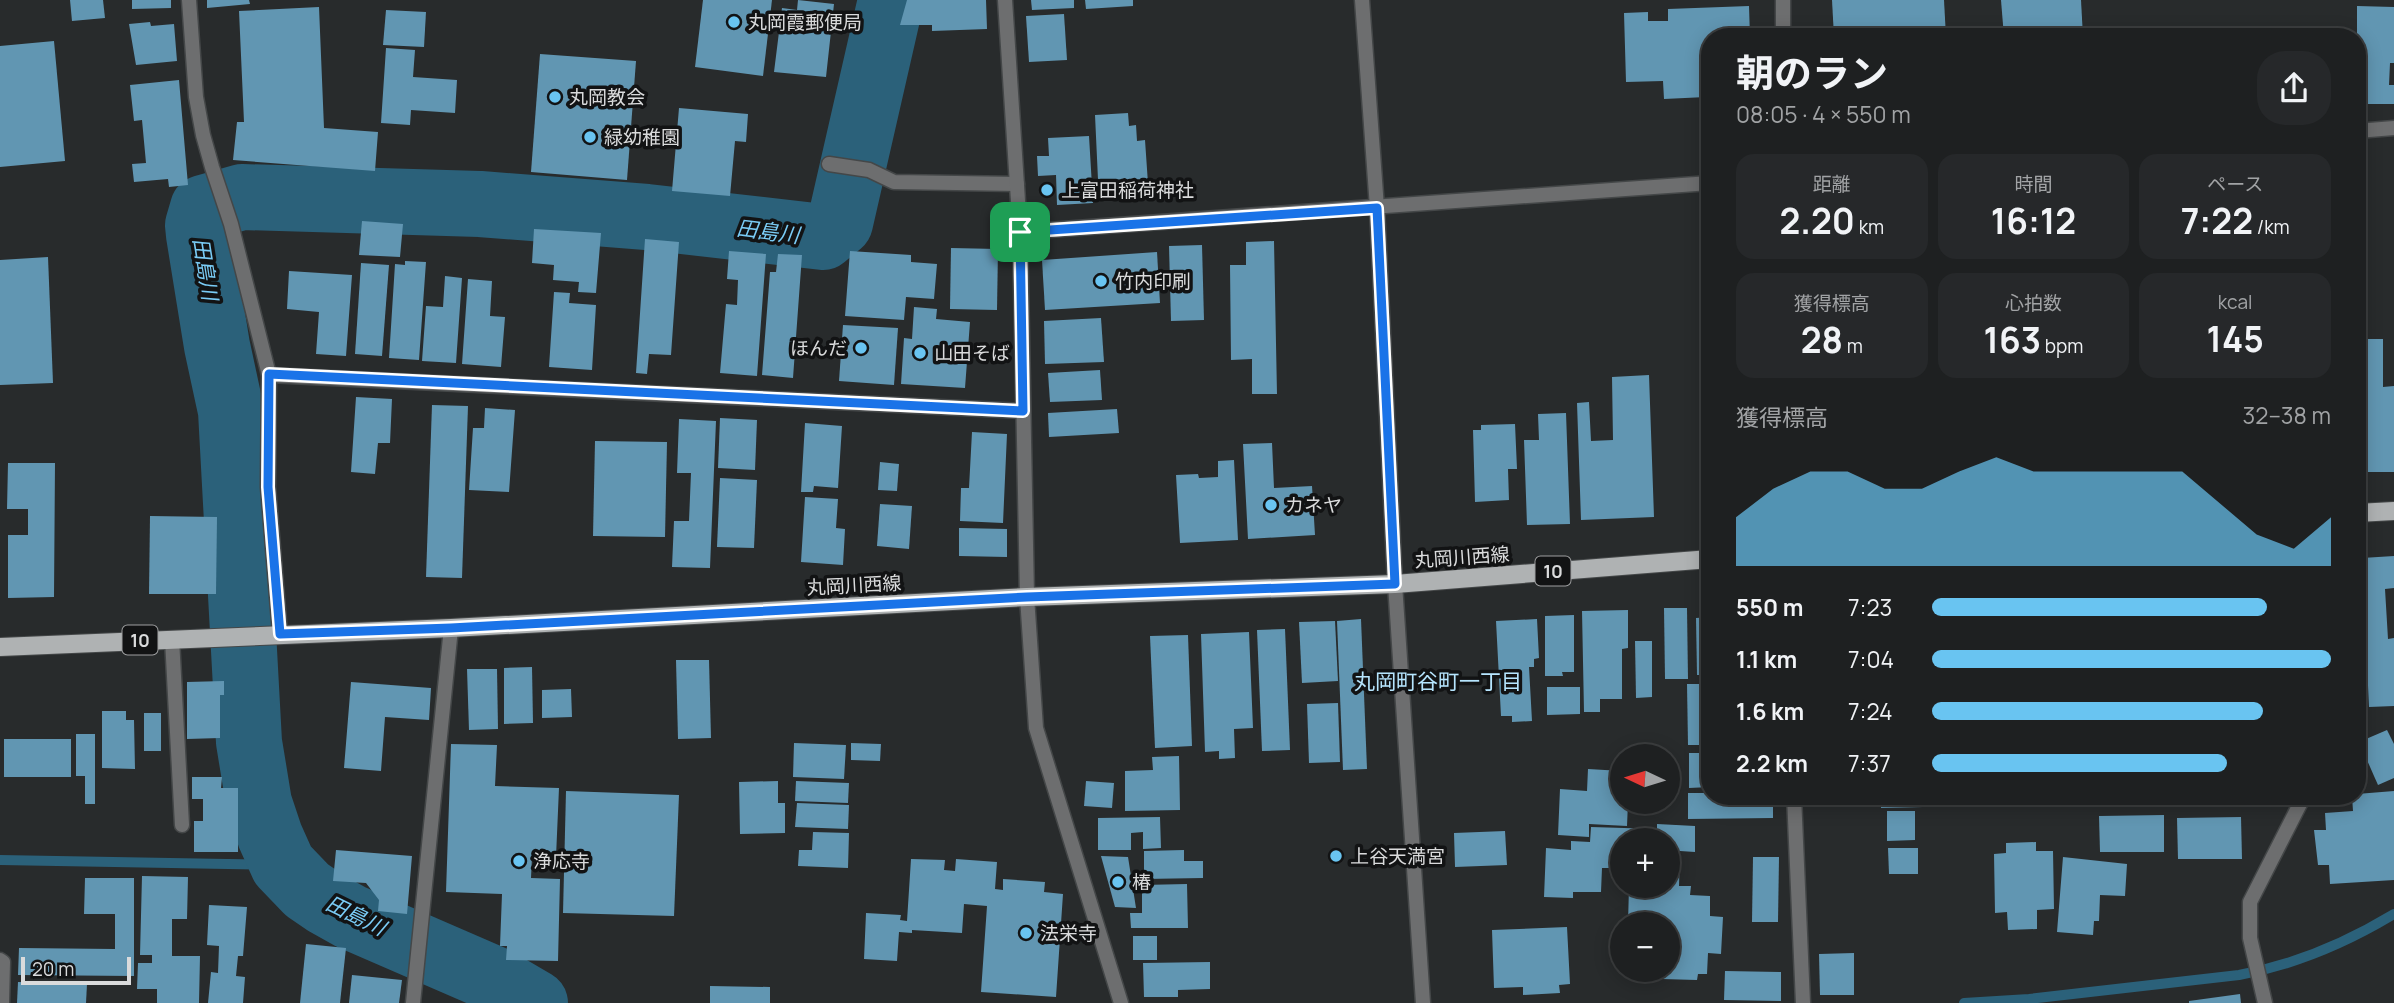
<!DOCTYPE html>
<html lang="ja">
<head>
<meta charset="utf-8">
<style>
  body { margin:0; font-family:Manrope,"Noto Sans JP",sans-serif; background:#26282a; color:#f1f3f6; height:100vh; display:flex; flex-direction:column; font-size:26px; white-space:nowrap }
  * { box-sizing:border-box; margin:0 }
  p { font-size:23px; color:#a1a3a5 }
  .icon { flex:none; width:38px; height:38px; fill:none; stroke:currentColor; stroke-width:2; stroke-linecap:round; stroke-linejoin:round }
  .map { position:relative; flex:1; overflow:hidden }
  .details { position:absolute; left:1701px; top:28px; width:665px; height:777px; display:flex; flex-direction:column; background:#1e2021; border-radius:28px; box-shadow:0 4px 18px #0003,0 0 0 2px #3c3e3f }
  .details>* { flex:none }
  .needle { width:46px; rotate:274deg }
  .tools { position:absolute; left:1610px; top:744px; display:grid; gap:14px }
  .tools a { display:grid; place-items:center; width:70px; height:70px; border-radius:50%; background:#1e2021; box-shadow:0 4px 18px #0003,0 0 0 2px #3c3e3f; font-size:35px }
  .scale { position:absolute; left:21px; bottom:18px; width:110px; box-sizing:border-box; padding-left:7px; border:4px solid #dadbdc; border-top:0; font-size:19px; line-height:24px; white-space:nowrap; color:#dadbdc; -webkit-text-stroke:5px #121314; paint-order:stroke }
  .pin { position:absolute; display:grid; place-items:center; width:60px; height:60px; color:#fff; margin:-30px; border-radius:14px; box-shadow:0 4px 10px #0006 }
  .round { display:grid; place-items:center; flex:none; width:74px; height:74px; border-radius:28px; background:#26282a }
  .head { display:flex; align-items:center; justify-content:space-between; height:119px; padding:0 35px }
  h1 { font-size:38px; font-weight:700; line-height:52px }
  .metrics { display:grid; grid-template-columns:repeat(3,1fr); gap:10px; height:119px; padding:7px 35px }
  .metrics div { display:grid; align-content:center; border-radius:18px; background:#26282a; text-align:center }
  .metrics b { font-size:35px; font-weight:700 }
  .metrics small { font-size:19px; font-weight:400 }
  .metrics p { font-size:19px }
  .chart { height:196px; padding:14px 35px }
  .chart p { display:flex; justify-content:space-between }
  .chart svg { width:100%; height:126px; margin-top:7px; fill:#69c4f1; opacity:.7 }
  ul { padding:0 35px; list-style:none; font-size:23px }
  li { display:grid; grid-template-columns:112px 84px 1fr; align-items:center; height:52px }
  li i { height:18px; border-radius:9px; background:#69c4f1 }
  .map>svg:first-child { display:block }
</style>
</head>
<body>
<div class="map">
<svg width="2394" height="1003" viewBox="0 0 2394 1003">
  <rect width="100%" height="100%" fill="#282b2c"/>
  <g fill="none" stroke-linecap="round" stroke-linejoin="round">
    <g stroke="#2b617a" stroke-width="10">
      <polyline points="0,860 283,865"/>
      <path d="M1964,1003L2029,999L2239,975C2294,965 2346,943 2394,914"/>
    </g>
    <polyline stroke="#2b617a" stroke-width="66" points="535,1003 494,979 351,917 326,903 307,890 283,865 270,836 259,803 249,742 231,411 217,346 199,235 198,225 203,208 242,197 480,204 647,217 823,237 840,223 891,0"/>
  </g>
  <g fill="#6196b2">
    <polygon points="70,0 103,0 105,18 72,21"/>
    <polygon points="132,0 171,0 171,8 132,9"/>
    <polygon points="207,0 249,0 250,4 207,8"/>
    <polygon points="703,0 772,0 763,76 695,67"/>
    <polygon points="798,0 834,4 826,77 774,72 782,8 797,10"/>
    <polygon points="907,0 986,0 987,29 932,31 932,25 900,25"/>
    <polygon points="1031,0 1074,0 1074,8 1032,10"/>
    <polygon points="1085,0 1133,0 1133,6 1086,9"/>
    <polygon points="1832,0 1944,0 1946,37 1834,37"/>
    <polygon points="2001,0 2081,0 2083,37 2004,37"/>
    <polygon points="1749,6 1750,37 1710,37 1710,81 1706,81 1706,97 1664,99 1663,81 1626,82 1624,13 1648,12 1648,21 1668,21 1668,9"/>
    <polygon points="2357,6 2394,7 2394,63 2390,63 2389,85 2394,85 2394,104 2357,104"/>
    <polygon points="319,7 324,128 378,132 375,171 233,160 237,122 244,122 239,11"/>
    <polygon points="386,10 426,12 424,47 383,45"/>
    <polygon points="1064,14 1067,60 1029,62 1026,16"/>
    <polygon points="150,22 151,26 174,24 177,61 136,65 129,24"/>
    <polygon points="54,41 65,161 0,167 0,46"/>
    <polygon points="386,48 415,50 413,77 457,80 455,113 411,110 410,125 381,123"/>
    <polygon points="540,54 636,61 627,180 531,172"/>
    <polygon points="179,80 188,185 169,187 168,179 134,182 132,164 146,163 142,120 134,121 130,85"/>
    <polygon points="679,108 748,114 746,142 735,141 730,196 672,191"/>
    <polygon points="1128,113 1129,126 1136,125 1137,141 1145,140 1149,198 1099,201 1095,115"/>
    <polygon points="1089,136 1093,203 1057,205 1056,175 1038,176 1037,156 1049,156 1048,138"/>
    <polygon points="362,221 403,224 400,257 359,255"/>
    <polygon points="534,229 601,233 596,293 578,292 579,282 553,280 554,265 532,263"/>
    <polygon points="645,239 679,242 671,355 649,354 647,374 636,373"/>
    <polygon points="1274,241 1277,394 1252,394 1252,359 1231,360 1230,265 1246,265 1246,242"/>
    <polygon points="1202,245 1204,320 1171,321 1169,246"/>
    <polygon points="951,248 998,249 997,310 950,309"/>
    <polygon points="729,251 766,254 757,376 720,373 726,304 737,305 738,280 727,279"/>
    <polygon points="850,251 911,255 911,262 937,264 934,299 906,297 904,320 845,316"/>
    <polygon points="1157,252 1160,303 1045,310 1042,260"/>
    <polygon points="778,254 802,255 793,378 762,375 770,272 776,272"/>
    <polygon points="48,257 53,383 0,385 0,260"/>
    <polygon points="405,261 426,262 419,360 389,358 395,264 405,265"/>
    <polygon points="361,263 389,265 382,356 355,354"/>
    <polygon points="289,271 352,275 346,356 316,354 319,312 287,309"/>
    <polygon points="445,276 462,278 456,363 422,361 426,306 443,307"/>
    <polygon points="468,279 492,281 490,316 505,317 501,367 462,364"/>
    <polygon points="554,292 570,293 569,303 596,305 592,370 549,367"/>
    <polygon points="914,307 937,309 936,319 970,322 965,388 901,384 904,338 912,339"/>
    <polygon points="1101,318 1104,362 1045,364 1044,321"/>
    <polygon points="843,325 898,328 894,385 839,381"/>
    <polygon points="2357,339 2383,339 2383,387 2394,386 2394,472 2357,472"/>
    <polygon points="1100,370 1102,400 1050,402 1048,373"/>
    <polygon points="1649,375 1654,517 1581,520 1577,403 1589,402 1591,441 1613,440 1612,377"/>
    <polygon points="356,397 392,399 390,443 378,443 375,474 351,472"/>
    <polygon points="432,405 468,406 462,578 426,577"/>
    <polygon points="485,408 515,410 509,492 469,490 473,428 484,428"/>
    <polygon points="1117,409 1119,433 1049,437 1048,413"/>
    <polygon points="1566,413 1570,524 1527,525 1524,440 1539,440 1538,414"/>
    <polygon points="720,418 757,420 755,470 718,468"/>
    <polygon points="679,419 716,421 710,568 672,567 674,521 689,521 691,473 677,473"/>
    <polygon points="805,423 842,426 838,488 814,486 813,492 801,492"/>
    <polygon points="1515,424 1517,469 1508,469 1509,500 1475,502 1473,430 1481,430 1481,425"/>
    <polygon points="972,432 1007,434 1003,523 960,521 961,488 969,488"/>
    <polygon points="595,441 667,442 665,537 593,536"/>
    <polygon points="1272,443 1274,488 1312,486 1315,535 1248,539 1243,444"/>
    <polygon points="1234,460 1238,540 1180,543 1176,475 1198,474 1199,478 1218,477 1218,461"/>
    <polygon points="880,462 899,464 897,491 878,490"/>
    <polygon points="8,463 55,463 54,597 8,598 8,535 28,535 28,509 7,509"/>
    <polygon points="720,478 757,480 754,548 717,547"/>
    <polygon points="805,497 838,499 836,528 845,529 843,565 801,562"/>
    <polygon points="880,504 912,506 909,549 877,546"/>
    <polygon points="150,516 217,517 216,594 149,594"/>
    <polygon points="959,528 1007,529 1007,557 959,556"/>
    <polygon points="2394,556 2394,588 2385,589 2388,639 2394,638 2394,706 2369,707 2362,558"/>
    <polygon points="1664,608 1687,608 1688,679 1665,679"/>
    <polygon points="1628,610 1628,648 1622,649 1622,699 1600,699 1600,712 1584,712 1582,611"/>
    <polygon points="1574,615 1574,672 1562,672 1563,676 1545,676 1545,616"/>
    <polygon points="1710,617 1710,675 1697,675 1696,618"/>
    <polygon points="1361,619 1367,769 1343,770 1337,621"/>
    <polygon points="1537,619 1539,658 1534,659 1534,667 1529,667 1532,721 1512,722 1512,716 1501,716 1496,621"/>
    <polygon points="1335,621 1338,681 1302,683 1299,622"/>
    <polygon points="1285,629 1290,750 1262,751 1257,630"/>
    <polygon points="1249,632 1253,728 1234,729 1235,758 1219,759 1219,751 1205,752 1201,634"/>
    <polygon points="1188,635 1192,746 1155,748 1150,636"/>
    <polygon points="1635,641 1652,641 1652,697 1636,698"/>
    <polygon points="2357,647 2359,647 2363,729 2357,729"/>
    <polygon points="676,660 709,660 711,738 678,739"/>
    <polygon points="532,667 533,723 504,724 504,668"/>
    <polygon points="467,669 497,669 498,729 469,730"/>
    <polygon points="224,681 224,695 220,695 220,738 187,739 187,682"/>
    <polygon points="351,682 431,688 429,720 385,717 381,771 344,768"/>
    <polygon points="1687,684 1710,684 1710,745 1688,745"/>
    <polygon points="1547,687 1580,687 1580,714 1547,715"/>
    <polygon points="571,689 572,717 542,718 542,690"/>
    <polygon points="1338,703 1340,762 1309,763 1307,704"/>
    <polygon points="102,711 126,711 126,720 134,720 135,769 102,768"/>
    <rect x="144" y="713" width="17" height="38"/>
    <polygon points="2387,730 2394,744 2394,778 2378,785 2359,742"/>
    <polygon points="76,734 95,734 95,804 85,804 85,776 76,776"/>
    <rect x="4" y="739" width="67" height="38"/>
    <polygon points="794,743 846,745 844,779 793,777"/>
    <polygon points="851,743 881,744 880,761 851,760"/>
    <polygon points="451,744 497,745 495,786 559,788 556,857 532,856 531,878 560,879 558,961 506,960 507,946 500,946 502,894 446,892"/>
    <polygon points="1689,753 1710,753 1710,787 1689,788"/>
    <polygon points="1179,756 1180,810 1125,811 1125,771 1153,770 1152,757"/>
    <polygon points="1588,769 1622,771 1622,802 1628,802 1627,826 1589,824 1589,837 1558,835 1560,789 1587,791"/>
    <polygon points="192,777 222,777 221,788 238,788 238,852 194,852 194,821 203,821 203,799 192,799"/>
    <polygon points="778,781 778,803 785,803 785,833 740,834 739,782"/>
    <polygon points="796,781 849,783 848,803 795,801"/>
    <polygon points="1086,781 1114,783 1112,808 1084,806"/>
    <polygon points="566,791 679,795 674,916 563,913"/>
    <polygon points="2394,791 2394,880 2330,884 2329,865 2318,865 2314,830 2326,830 2325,813 2353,811 2352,796 2357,796 2357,794"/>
    <polygon points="1688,793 1710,793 1710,796 1773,796 1773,818 1688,819"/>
    <polygon points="1881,796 1923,796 1923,807 1881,808"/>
    <polygon points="2181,796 2230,796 2230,805 2181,806"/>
    <polygon points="797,803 849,805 848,829 795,827"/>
    <polygon points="1887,811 1915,811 1915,840 1887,841"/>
    <polygon points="2164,815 2164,852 2100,852 2099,816"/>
    <polygon points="1160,817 1161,848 1143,849 1143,832 1131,833 1131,850 1098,850 1098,818"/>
    <polygon points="2241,817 2242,859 2178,859 2177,818"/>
    <polygon points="1657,824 1695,826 1695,852 1680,851 1679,886 1691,886 1690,895 1710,896 1710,916 1723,917 1721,954 1708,953 1707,974 1698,974 1697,980 1626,978 1626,970 1668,970 1668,924 1628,924 1629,886 1668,886 1668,840 1622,840 1622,868 1602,868 1601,892 1573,892 1573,898 1544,897 1546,848 1571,850 1571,841 1590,842 1591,827 1657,829"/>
    <polygon points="1505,831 1507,865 1455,867 1454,833"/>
    <polygon points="813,832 849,833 848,868 798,866 799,850 812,850"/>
    <polygon points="2036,842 2036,851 2053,851 2054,909 2037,910 2037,929 2008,930 2007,912 1995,913 1994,854 2006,853 2006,843"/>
    <polygon points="1888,848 1918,848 1918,874 1889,874"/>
    <polygon points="336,850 412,856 407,914 378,911 379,900 366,883 333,881"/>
    <polygon points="1184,850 1184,861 1203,861 1203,878 1144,879 1144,851"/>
    <polygon points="1101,856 1128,857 1136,908 1115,907"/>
    <polygon points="1753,857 1779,857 1778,922 1752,922"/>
    <polygon points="2063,857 2127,864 2125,896 2100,895 2099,921 2094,921 2093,935 2057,932"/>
    <polygon points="911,859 945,860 944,870 955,871 956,859 997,862 995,889 1003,890 1003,879 1045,882 1044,892 1063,894 1056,997 981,992 987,906 964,904 962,933 912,930 912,933 899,932 897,961 864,959 866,913 901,915 900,920 907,921"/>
    <polygon points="142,876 188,877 187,919 172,919 172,956 200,956 199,1003 157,1003 157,989 137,989 138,963 152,963 152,955 140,955"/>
    <polygon points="85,878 134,878 134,976 18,975 19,948 115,949 115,914 84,914"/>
    <polygon points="1187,884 1188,928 1131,928 1130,913 1142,913 1142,885"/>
    <polygon points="209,905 247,907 243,956 238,956 236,976 245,977 243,1003 208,1003 211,972 218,973 219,946 207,945"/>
    <polygon points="1567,927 1570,984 1559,985 1560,993 1523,995 1523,987 1494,988 1492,930"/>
    <rect x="1133" y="936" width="24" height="24"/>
    <polygon points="306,944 346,948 340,1003 300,1003"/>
    <polygon points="1854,953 1854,995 1820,995 1819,954"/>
    <polygon points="1210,962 1210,989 1178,990 1178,997 1144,997 1143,963"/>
    <polygon points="1725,971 1781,972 1781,1001 1724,1000"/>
    <polygon points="352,975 402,980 399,1003 349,1003"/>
    <polygon points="18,982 87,984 86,1003 17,1003"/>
    <polygon points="710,986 770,987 770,1003 710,1003"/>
    <polygon points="2240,994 2241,1003 2189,1003 2189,1001"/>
  </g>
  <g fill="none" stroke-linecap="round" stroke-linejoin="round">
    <g stroke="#444748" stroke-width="17">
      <g id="service">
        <polyline points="829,164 869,170 894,182 1017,184"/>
        <polyline points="0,960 3,962 2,1003"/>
        <polyline points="413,1003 451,628"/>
      </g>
    </g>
    <g stroke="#444748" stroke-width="17">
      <g id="minor">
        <polyline points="189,0 196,97 203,135 212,167 231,224 269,375 268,487 280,634"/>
        <polyline points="1005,0 1020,232 1027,597 1036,728 1121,1003"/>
        <polyline points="1783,37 1783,0"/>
        <polyline points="2357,131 2394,128"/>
        <polyline points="1020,232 1710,183"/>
        <polyline points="269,375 1023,411"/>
        <polyline points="172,639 182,825"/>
        <polyline points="1794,796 1803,1003"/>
        <polyline points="2265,1003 2250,938 2250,902 2304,796"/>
      </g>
    </g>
    <g stroke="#444748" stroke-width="17">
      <polyline id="tertiary" points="1362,0 1377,208 1395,584 1423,1003"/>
    </g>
    <g stroke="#444748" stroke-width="20">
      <g id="primary">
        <polyline points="2357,513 2394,511"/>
        <polyline points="0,647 451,628 1027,597 1395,584 1710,559"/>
      </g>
    </g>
    <use href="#service" stroke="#6d6e6f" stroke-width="14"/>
    <use href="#minor" stroke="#6d6e6f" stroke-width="14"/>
    <use href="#tertiary" stroke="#6d6e6f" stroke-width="14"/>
    <use href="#primary" stroke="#afb2b3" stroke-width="18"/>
  </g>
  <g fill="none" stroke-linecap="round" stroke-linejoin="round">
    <g stroke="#fff" stroke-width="14">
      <polygon id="route" points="1377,208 1395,584 1027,597 451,628 280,634 268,487 269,374 1023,411 1020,232"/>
    </g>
    <use href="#route" stroke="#1a73e8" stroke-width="9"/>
  </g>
  <g fill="#69c4f1" stroke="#121314" stroke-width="2.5">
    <circle cx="734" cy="22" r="7"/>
    <circle cx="555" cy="97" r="7"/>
    <circle cx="590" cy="137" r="7"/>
    <circle cx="1047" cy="190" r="7"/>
    <circle cx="1101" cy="281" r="7"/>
    <circle cx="861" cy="348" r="7"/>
    <circle cx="920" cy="353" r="7"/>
    <circle cx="1271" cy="505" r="7"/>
    <circle cx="1336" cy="856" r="7"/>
    <circle cx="519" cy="861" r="7"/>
    <circle cx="1118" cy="882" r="7"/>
    <circle cx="1026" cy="933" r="7"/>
  </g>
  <g text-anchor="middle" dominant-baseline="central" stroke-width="7" stroke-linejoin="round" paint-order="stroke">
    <g fill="#121314" stroke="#9e9fa0" stroke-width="2">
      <rect x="1535.5" y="556.5" width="35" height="29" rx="5"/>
      <rect x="122.5" y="625.5" width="35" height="29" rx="5"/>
    </g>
    <g font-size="18" font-weight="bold" fill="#dadbdc">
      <text x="1553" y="571">10</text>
      <text x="140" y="640">10</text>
    </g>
    <g font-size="19" fill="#dadbdc" stroke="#121314" text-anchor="start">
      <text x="748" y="22">丸岡霞郵便局</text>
      <text x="569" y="97">丸岡教会</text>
      <text x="604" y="137">緑幼稚園</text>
      <text x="1061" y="190">上富田稲荷神社</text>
      <text x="1115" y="281">竹内印刷</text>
      <text x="847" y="348" text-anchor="end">ほんだ</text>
      <text x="934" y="353">山田そば</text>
      <text x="1285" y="505">カネヤ</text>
      <text x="1350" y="856">上谷天満宮</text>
      <text x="533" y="861">浄応寺</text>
      <text x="1132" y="882">椿</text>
      <text x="1040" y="933">法栄寺</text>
    </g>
    <g font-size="19" fill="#dadbdc" stroke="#121314">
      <text transform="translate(1462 557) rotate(-4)">丸岡川西線</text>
      <text transform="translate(854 585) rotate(-3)">丸岡川西線</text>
    </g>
    <g font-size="21" font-style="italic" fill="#7accf6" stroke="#121314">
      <text transform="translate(768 231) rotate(7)">田島川</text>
      <text transform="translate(206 269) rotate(81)">田島川</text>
      <text transform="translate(356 915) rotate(26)">田島川</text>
    </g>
    <g font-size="21" fill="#b6e5fe" stroke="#121314">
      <text x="1438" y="681">丸岡町谷町一丁目</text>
    </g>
  </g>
</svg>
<div class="tools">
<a><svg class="needle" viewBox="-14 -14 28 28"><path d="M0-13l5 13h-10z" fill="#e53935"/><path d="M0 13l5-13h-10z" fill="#a1a3a5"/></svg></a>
<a>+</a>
<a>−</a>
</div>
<div class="scale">20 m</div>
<div class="pin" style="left:1020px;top:232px;background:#1e9e55"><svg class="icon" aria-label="arrive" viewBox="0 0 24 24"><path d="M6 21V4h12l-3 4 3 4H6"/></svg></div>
<section class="details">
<div class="head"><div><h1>朝のラン</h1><p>08:05 · 4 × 550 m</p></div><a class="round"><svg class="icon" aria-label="share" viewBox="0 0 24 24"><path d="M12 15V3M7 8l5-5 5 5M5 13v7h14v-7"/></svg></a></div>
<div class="metrics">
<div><p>距離</p><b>2.20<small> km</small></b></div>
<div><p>時間</p><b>16:12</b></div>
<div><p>ペース</p><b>7:22<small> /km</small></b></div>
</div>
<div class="metrics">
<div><p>獲得標高</p><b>28<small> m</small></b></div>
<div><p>心拍数</p><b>163<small> bpm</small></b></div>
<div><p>kcal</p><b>145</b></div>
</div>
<div class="chart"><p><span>獲得標高</span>32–38 m</p>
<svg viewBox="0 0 160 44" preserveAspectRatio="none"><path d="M0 44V27L10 17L20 11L30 11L40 17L50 17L60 11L70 6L80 11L90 11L100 11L110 11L120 11L130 22L140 33L150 38L160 27V44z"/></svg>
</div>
<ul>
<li><b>550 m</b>7:23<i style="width:84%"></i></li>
<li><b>1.1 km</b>7:04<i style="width:100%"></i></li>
<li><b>1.6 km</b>7:24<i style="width:83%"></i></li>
<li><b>2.2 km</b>7:37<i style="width:74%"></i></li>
</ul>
</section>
</div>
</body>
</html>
